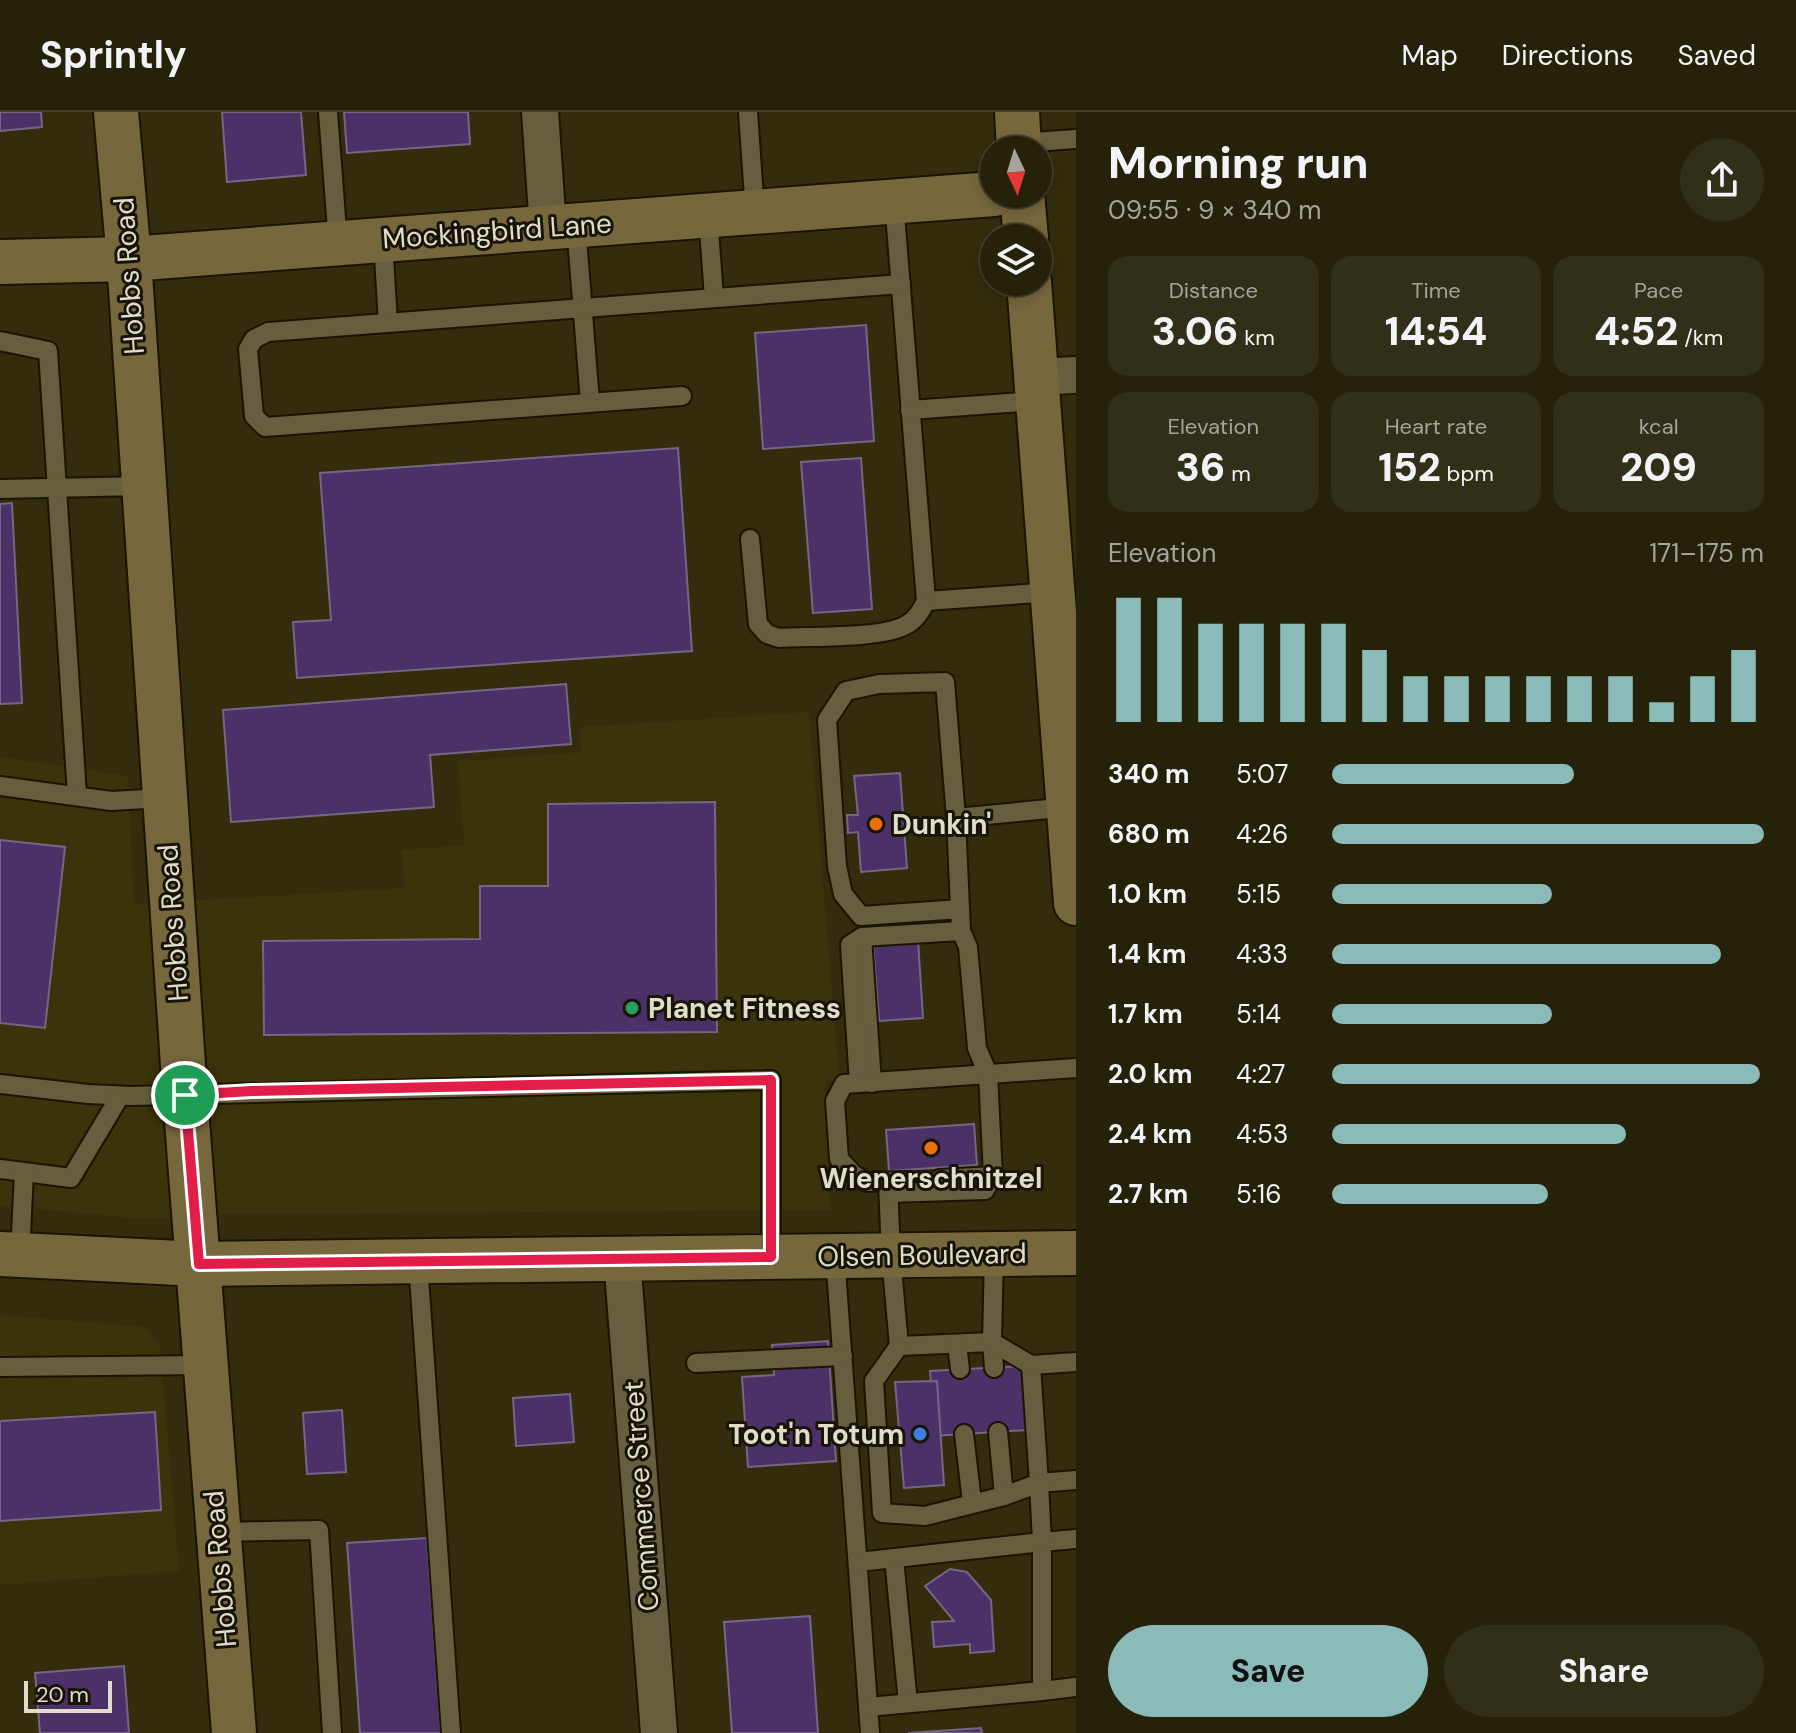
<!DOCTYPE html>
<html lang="en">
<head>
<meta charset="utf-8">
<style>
  body { margin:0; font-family:"DM Sans",sans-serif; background:#322f18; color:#f1f3f6; height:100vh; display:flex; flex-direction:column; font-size:30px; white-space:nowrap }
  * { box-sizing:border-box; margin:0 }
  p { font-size:26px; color:#a4a49c }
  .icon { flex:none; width:44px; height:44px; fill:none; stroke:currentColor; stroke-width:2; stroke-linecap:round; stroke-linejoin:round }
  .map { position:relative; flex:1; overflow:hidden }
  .drawer { display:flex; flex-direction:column; background:#26220a; width:720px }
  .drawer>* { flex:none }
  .needle { width:52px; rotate:176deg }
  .tools { position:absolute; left:980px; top:24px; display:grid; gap:16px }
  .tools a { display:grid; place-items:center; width:72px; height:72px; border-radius:50%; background:#26220a; box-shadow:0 4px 12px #0003,0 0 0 2px #423f2b; font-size:40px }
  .scale { position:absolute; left:24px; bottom:20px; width:88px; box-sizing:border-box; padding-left:8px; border:4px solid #e0ddcb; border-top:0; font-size:22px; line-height:28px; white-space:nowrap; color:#e0ddcb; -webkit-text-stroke:6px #181508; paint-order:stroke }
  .pin { position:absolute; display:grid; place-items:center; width:68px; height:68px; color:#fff; margin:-34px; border:4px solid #fff; border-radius:50%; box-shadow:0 2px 8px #0007 }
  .round { display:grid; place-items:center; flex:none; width:84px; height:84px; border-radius:42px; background:#322f18 }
  .summary { display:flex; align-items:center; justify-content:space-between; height:136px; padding:0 32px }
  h1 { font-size:44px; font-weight:800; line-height:60px }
  .metrics { display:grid; grid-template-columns:repeat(3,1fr); gap:12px; height:136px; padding:8px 32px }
  .metrics div { display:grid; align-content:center; border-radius:20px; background:#322f18; text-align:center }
  .metrics b { font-size:40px; font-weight:800 }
  .metrics small { font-size:22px; font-weight:400 }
  .metrics p { font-size:22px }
  .chart { height:224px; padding:16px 32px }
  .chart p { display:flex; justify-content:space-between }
  .chart svg { width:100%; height:144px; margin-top:8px; stroke:#8bbbb9; stroke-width:6 }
  .button { display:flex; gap:16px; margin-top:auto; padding:16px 32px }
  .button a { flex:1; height:92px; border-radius:48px; background:#8bbbb9; color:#111; font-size:32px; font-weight:800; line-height:92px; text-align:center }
  .button a+a { background:#322f18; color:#f1f3f6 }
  ul { padding:0 32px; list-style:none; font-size:26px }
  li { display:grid; grid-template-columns:128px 96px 1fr; align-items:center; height:60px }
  li i { height:20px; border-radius:10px; background:#8bbbb9 }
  header { display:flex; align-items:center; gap:48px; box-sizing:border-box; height:112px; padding:0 40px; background:#26220a; border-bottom:2px solid #423f2b }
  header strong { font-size:38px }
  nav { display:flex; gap:44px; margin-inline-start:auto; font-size:28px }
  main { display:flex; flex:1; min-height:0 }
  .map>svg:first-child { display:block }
</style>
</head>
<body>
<header>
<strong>Sprintly</strong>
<nav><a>Map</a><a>Directions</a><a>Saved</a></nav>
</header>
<main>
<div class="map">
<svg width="1076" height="1621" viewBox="0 0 1076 1621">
  <rect width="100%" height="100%" fill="#332d0e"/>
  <g fill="#3b330a">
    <polygon points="809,600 839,964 825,972 830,1098 237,1102 138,1107 0,1093 0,645 128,664 134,792 404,776 402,738 464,733 458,649 581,640 580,615"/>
    <polygon points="0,1203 145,1215 160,1234 179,1459 0,1473"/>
  </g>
  <g fill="#4c3068" stroke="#746784" stroke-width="2">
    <polygon points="0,0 41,0 42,15 0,19"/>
    <polygon points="222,0 301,0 306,63 227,70"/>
    <polygon points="344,0 468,0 470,32 347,41"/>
    <polygon points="866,213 874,329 763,337 755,221"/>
    <polygon points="678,336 692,539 297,566 293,510 331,508 320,361"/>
    <polygon points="861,346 872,497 813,501 801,350"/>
    <polygon points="12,391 22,591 0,592 0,392"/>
    <polygon points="566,572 571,632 430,643 434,695 231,710 223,598"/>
    <polygon points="900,661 907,756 861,760 858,720 848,721 847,703 858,703 854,664"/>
    <polygon points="715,690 717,920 264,923 263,829 480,827 480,774 548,774 548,692"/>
    <polygon points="0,728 65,735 45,916 0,911"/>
    <polygon points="918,828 923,906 879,909 873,831"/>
    <polygon points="974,1012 977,1053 889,1059 886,1018"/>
    <polygon points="828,1229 836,1349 748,1355 742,1265 774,1263 772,1233"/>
    <polygon points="1022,1254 1026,1318 934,1324 930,1259"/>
    <polygon points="937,1269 944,1373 904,1376 895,1270"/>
    <polygon points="570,1282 574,1330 516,1334 513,1286"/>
    <polygon points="342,1298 346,1360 307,1362 303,1301"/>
    <polygon points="155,1300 161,1398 0,1409 0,1309"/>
    <polygon points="427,1426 441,1621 360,1621 347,1431"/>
    <polygon points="950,1457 967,1460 991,1488 994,1539 970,1541 970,1532 934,1535 932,1510 954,1509 925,1474"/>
    <polygon points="810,1504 818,1621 732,1621 724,1510"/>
    <polygon points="124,1554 129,1621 40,1621 35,1561"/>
    <polygon points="981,1616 982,1621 908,1621"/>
  </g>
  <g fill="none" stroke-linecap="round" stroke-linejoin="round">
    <g stroke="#1b1500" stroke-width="22">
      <g id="lane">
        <polyline points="328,0 338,131"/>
        <polyline points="748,0 755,100"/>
        <polyline points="1019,31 1076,27"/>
        <polyline points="894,89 926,489 1052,480"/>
        <polyline points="708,103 714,186"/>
        <polyline points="576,113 590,290"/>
        <polyline points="383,128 388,211"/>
        <polyline points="0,229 48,239 77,683"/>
        <polyline points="682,284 265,315 254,304 248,237 254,227 268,220 901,172"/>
        <polyline points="910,298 1037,289"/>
        <polyline points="0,377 143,374"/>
        <path d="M750,427L758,512L767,522L779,526C810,524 881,527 906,513C916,508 921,499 926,489"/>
        <polyline points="0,674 111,689 164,686"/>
        <polyline points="956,706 1069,695"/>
        <polyline points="862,825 872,971"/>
        <polyline points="859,971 850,833 862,825 961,819"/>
        <polyline points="0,972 88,982 131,984 771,968 771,1145"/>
        <polyline points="0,1057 71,1066 120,984"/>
        <polyline points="940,1067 993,1064"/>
        <polyline points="906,1069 867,1070 854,1063 839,1047 835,989 844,972 1076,956"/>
        <polyline points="888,1070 891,1144 899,1234 992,1230 994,1256"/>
        <polyline points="889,1081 985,1078 993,1064 988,962 977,936 968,835 961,819 956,706 945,570 879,572 846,579 827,608 837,754 843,782 861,804 960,797"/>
        <polyline points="994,1142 992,1230 1031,1253 1039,1371 1076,1368"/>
        <polyline points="20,1143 24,1060"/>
        <polyline points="835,1144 870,1621"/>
        <polyline points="418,1150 451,1621"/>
        <polyline points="957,1232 960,1257"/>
        <polyline points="696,1251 843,1244"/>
        <polyline points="1031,1253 1076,1250"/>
        <polyline points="0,1255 205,1253"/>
        <polyline points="998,1320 1004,1384"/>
        <polyline points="964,1322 972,1390"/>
        <polyline points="217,1420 319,1418 332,1621"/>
        <polyline points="1076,1427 1042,1430 1042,1579 1076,1575"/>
        <polyline points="894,1446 908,1591"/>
        <polyline points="858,1450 1042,1430 1039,1371 1004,1384 925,1404 882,1401 874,1269 899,1234"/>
        <polyline points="868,1595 1042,1579"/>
      </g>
    </g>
    <g stroke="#1b1500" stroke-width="40">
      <g id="street">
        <polyline points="540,0 548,116"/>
        <polyline points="1036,265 1076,263"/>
        <polyline points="622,1146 659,1621"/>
      </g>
    </g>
    <g stroke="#1b1500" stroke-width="48">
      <g id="secondary">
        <polyline points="116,0 129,147 185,983 234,1621"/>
        <polyline points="1017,0 1019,38"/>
        <polyline points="1022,82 1026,126"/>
        <polyline points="0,150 129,147 994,82"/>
        <polyline points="1029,170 1076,791"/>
        <polyline points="0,1142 199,1152 1076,1141"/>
      </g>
    </g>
    <use href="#lane" stroke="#655e3f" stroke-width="18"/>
    <use href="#street" stroke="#655e3f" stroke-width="36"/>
    <use href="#secondary" stroke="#77673d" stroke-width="44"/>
  </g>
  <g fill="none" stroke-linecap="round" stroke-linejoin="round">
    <g stroke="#fff" stroke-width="16">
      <polygon id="route" points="771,968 771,1145 199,1152 185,983 252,979"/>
    </g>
    <use href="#route" stroke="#e11d48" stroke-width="10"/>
  </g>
  <g fill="#e8710a" stroke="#181508" stroke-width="3">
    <circle cx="876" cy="712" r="8"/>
    <circle cx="931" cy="1036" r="8"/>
  </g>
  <circle fill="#2e9e5b" stroke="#181508" stroke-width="3" cx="632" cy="896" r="8"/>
  <circle fill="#3f7fe0" stroke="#181508" stroke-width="3" cx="920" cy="1322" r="8"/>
  <g text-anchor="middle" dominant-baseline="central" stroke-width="6" stroke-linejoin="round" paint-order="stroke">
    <g font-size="28" fill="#e0ddcb" stroke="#181508">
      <text transform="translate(497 119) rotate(-4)">Mockingbird Lane</text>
      <text transform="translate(129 164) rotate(-94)">Hobbs Road</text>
      <text transform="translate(173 811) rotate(-94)">Hobbs Road</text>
      <text transform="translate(922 1143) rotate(-1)">Olsen Boulevard</text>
      <text transform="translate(641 1384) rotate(-94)">Commerce Street</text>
      <text transform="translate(220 1457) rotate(-95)">Hobbs Road</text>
    </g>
    <g font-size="28" font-weight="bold" fill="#e0ddcb" stroke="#181508" text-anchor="start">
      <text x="892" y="712">Dunkin'</text>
      <text x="648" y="896">Planet Fitness</text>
      <text x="931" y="1066" text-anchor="middle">Wienerschnitzel</text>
      <text x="904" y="1322" text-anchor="end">Toot'n Totum</text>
    </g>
  </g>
</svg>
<div class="tools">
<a><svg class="needle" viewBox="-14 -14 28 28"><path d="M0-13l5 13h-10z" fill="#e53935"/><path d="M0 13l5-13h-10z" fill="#a4a49c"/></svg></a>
<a><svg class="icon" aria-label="layers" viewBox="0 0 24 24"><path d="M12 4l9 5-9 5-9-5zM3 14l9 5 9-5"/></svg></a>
</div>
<div class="scale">20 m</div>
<div class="pin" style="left:185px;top:983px;background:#1e9e55"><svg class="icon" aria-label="arrive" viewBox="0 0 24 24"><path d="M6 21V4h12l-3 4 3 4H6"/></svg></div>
</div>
<section class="drawer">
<div class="summary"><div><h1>Morning run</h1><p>09:55 · 9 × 340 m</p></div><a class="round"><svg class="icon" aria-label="share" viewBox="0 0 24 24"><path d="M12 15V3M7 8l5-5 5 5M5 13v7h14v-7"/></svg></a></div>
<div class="metrics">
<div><p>Distance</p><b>3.06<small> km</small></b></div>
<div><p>Time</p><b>14:54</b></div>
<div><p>Pace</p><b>4:52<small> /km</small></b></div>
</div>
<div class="metrics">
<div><p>Elevation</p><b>36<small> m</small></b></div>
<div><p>Heart rate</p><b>152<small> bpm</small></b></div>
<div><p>kcal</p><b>209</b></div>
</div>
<div class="chart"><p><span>Elevation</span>171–175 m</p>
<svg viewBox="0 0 160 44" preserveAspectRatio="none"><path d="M5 44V6M15 44V6M25 44V14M35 44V14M45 44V14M55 44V14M65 44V22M75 44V30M85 44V30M95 44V30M105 44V30M115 44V30M125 44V30M135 44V38M145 44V30M155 44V22"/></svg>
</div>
<ul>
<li><b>340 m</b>5:07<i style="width:56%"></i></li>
<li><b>680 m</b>4:26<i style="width:100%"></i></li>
<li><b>1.0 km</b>5:15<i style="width:51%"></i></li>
<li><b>1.4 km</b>4:33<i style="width:90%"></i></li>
<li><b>1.7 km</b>5:14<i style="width:51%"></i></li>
<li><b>2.0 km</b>4:27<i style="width:99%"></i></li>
<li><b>2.4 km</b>4:53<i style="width:68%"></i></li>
<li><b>2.7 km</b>5:16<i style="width:50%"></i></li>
</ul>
<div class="button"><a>Save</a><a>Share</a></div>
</section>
</main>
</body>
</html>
